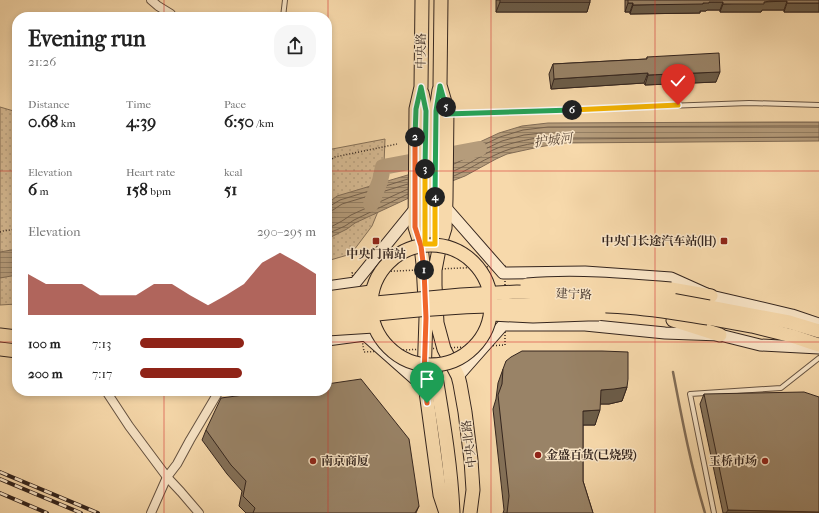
<!DOCTYPE html>
<html lang="en">
<head>
<meta charset="utf-8">
<style>
  body { margin:0; font-family:"IM FELL French Canon","Noto Serif SC",serif; background:#f6f6f6; color:#222; height:100vh; display:flex; flex-direction:column; font-size:15px; white-space:nowrap }
  * { box-sizing:border-box; margin:0 }
  p { font-size:13px; color:#767676 }
  .icon { flex:none; width:22px; height:22px; fill:none; stroke:currentColor; stroke-width:2; stroke-linecap:round; stroke-linejoin:round }
  .map { position:relative; flex:1; overflow:hidden }
  .drawer { position:absolute; left:12px; top:12px; width:320px; height:384px; display:flex; flex-direction:column; background:#fff; border-radius:16px; box-shadow:0 2px 6px #0003 }
  .drawer>* { flex:none }
  .pin { position:absolute; display:grid; place-items:center; width:34px; height:34px; color:#fff; margin:-41px -17px; border-radius:50% 50% 50% 0; rotate:-45deg; box-shadow:0 0 4px #0007 }
  .pin .icon { rotate:45deg }
  .km { position:absolute; width:20px; height:20px; margin:-10px; border-radius:50%; background:#222; color:#fff; font-size:11px; line-height:20px; text-align:center }
  .round { display:grid; place-items:center; flex:none; width:42px; height:42px; border-radius:16px; background:#f6f6f6 }
  .overview { display:flex; align-items:center; justify-content:space-between; height:68px; padding:0 16px }
  h1 { font-size:22px; font-weight:700; line-height:30px }
  .metrics { display:grid; grid-template-columns:repeat(3,1fr); gap:6px; height:68px; padding:4px 16px }
  .metrics div { display:grid; align-content:center }
  .metrics b { font-size:17px; font-weight:700 }
  .metrics small { font-size:11px; font-weight:400 }
  .metrics p { font-size:11px }
  .chart { height:112px; padding:8px 16px }
  .chart p { display:flex; justify-content:space-between }
  .chart svg { width:100%; height:72px; margin-top:4px; fill:#8f2418; opacity:.7 }
  ul { padding:0 16px; list-style:none; font-size:13px }
  li { display:grid; grid-template-columns:64px 48px 1fr; align-items:center; height:30px }
  li i { height:10px; border-radius:5px; background:#8f2418 }
  .map>svg:first-child { display:block }
</style>
</head>
<body>
<div class="map">
<svg width="819" height="513" viewBox="0 0 819 513">
  <defs>
    <pattern id="park-dots" width="8" height="8" patternUnits="userSpaceOnUse"><rect width="8" height="8" fill="#d6ba93"/><path d="M2 2h.1M6 6h.1" fill="none" stroke="#b8a07e" stroke-width="1.8" stroke-linecap="round"/></pattern>
    <pattern id="water-rules" width="6" height="5" patternUnits="userSpaceOnUse"><rect width="6" height="5" fill="#b59c7b"/><path d="M0 2.5h6" fill="none" stroke="#947f64"/></pattern>
  </defs>
  <rect width="100%" height="100%" fill="#f7d9ab"/>
  <filter id="stains"><feTurbulence type="fractalNoise" baseFrequency=".005" numOctaves="4"/><feColorMatrix values="0 0 0 0 .2 0 0 0 0 .09 0 0 0 0 .02 0 0 0 .5 -.17"/></filter>
  <radialGradient id="worn" r=".72"><stop offset=".6" stop-color="#630" stop-opacity="0"/><stop offset="1" stop-color="#630" stop-opacity=".3"/></radialGradient>
  <g fill="url(#park-dots)" stroke="#857058">
    <polygon points="0,107 17,112 17,304 0,305"/>
    <polygon points="385,139 384,164 388,169 384,175 383,190 379,209 372,226 351,254 327,261 327,150"/>
  </g>
  <g fill="url(#water-rules)" stroke="#816c56">
    <polygon points="781,122 819,122 819,141 562,143 539,147 507,154 496,159 465,176 411,197 355,223 347,229 327,239 327,204 337,196 411,174 499,133 522,126 548,123"/>
    <polygon points="17,249 17,275 0,278 0,252"/>
  </g>
  <g fill="none" stroke-linecap="round" stroke-linejoin="round">
    <g stroke="#74604c" stroke-width="1">
      <polyline points="454,159 500,137 523,130 548,127 781,126 819,126"/>
      <path d="M454,171C468,165 480,156 493,150C508,143 526,140 542,137L544,134L542,133L524,135L502,141L454,164"/>
      <path d="M454,176C468,170 481,161 495,155C516,145 539,142 561,139L819,137"/>
      <polyline points="327,206 330,206 340,200 408,179"/>
      <polyline points="327,212 333,210 342,204 408,184"/>
      <polyline points="327,229 342,221 351,215 408,189"/>
      <polyline points="327,234 345,226 354,220 408,194"/>
    </g>
    <path stroke="#816c56" stroke-width="2.5" d="M673,372C682,419 691,467 705,513"/>
    <polyline stroke="#b59c7b" stroke-width="16" points="371,204 380,181 383,167 479,149"/>
    <g stroke="#655241" stroke-width="6">
      <g id="lane">
        <polyline points="283,17 285,0"/>
        <polyline points="449,114 749,103 819,105"/>
        <polyline points="714,513 690,394 781,388 819,358"/>
      </g>
    </g>
    <g stroke="#655241" stroke-width="10">
      <g id="street">
        <polyline points="151,0 158,6 171,14 172,17"/>
        <polyline points="106,391 129,426 167,477 181,492 199,513"/>
        <polyline points="151,513 167,477 177,464 190,440 219,391"/>
      </g>
    </g>
    <g stroke="#34251e" stroke-width="13">
      <g id="secondary">
        <polyline points="446,208 503,273 585,272 671,278 711,296 792,315 819,324"/>
        <polyline points="327,287 355,283 415,209"/>
        <polyline points="327,340 365,335 425,388"/>
        <polyline points="458,376 503,325 585,325 665,333 720,335 760,345 819,348"/>
      </g>
    </g>
    <g stroke="#34251e" stroke-width="15">
      <g id="primary">
        <polyline points="422,0 421,87 416,109 415,227 421,246 423,264 426,318 424,377 440,495 446,513"/>
        <polyline points="441,0 440,85 447,109 446,199 445,228 440,244 435,270 435,285 437,323 444,349 458,376 460,384 465,412 471,460 473,490 470,513"/>
        <polyline points="422,93 426,111 425,244"/>
        <polyline points="435,244 435,138 436,111 439,90"/>
        <polyline points="671,289 711,296"/>
        <polyline points="709,307 789,322 819,331"/>
        <polyline points="708,318 752,326 792,336 819,345"/>
        <polyline points="673,320 720,335"/>
        <polyline points="0,335 17,337"/>
        <polyline points="0,349 17,351"/>
        <path d="M434,365C442,414 451,463 453,513"/>
      </g>
    </g>
    <g stroke="#34251e" stroke-width="1.5" stroke-dasharray="1 2" stroke-linecap="butt">
      <polyline points="327,162 335,157 397,144"/>
      <polyline points="0,232 3,231 17,229"/>
      <polygon points="505,266 505,345 364,352 352,273"/>
    </g>
    <use href="#lane" stroke="#fae6c8" stroke-width="4"/>
    <use href="#street" stroke="#fae6c8" stroke-width="8"/>
    <use href="#secondary" stroke="#fae6c8" stroke-width="11"/>
    <use href="#primary" stroke="#f7d9ab" stroke-width="13"/>
    <g stroke="#34251e" stroke-width="4">
      <g id="rail">
        <polyline points="0,472 98,513"/>
        <polyline points="0,479 81,513"/>
        <polyline points="0,493 47,513"/>
      </g>
    </g>
    <use href="#rail" stroke="#fae6c8" stroke-width="2.5" stroke-dasharray="8" stroke-linecap="butt"/>
    <g stroke="#34251e" stroke-width="15" stroke-linecap="butt">
      <g id="primary-bridge">
        <circle cx="431" cy="305" r="60"/>
        <path d="M527,285C575,281 623,285 671,289"/>
        <polyline points="327,298 371,292"/>
        <polyline points="327,310 365,304 461,295 517,292 632,296 671,300 709,307"/>
        <polyline points="491,314 533,316 588,314 599,314"/>
        <path d="M327,320C402,310 478,304 554,305C584,305 615,305 645,309C666,311 687,315 708,318"/>
        <polyline points="327,329 374,326"/>
      </g>
    </g>
    <use href="#primary-bridge" stroke="#f7d9ab" stroke-width="13"/>
  </g>
  <g fill="#847159" stroke="#34251e">
    <polygon points="496,0 590,0 587,12 496,12"/>
    <polygon points="625,0 819,0 819,12 784,12 784,10 762,10 761,12 720,12 720,10 707,10 706,11 700,11 700,13 630,14 630,12 625,12"/>
    <polygon points="647,57 716,82 645,85 644,83 551,89 549,74 553,64 647,59"/>
    <polygon points="503,369 627,387 622,401 609,404 600,404 595,425 583,425 583,481 593,513 503,513 504,510 493,409 496,399 498,383"/>
    <polygon points="704,394 819,513 723,513 700,404"/>
    <polygon points="206,430 419,506 416,513 246,513 239,506 242,491 227,474 202,440"/>
  </g>
  <g fill="#6b5c48" stroke="#34251e">
    <polygon points="787,1 784,10 762,10 761,12 720,12 723,4 764,2"/>
    <polygon points="500,2 590,2 587,12 496,12"/>
    <polygon points="709,2 723,2 720,10 707,10 706,11 700,11 700,13 630,14 633,5 703,3"/>
    <polygon points="628,3 633,3 630,12 625,12"/>
    <polygon points="787,3 819,3 819,12 784,12"/>
    <polygon points="720,72 716,82 645,85 648,75"/>
    <polygon points="648,73 644,83 551,89 554,79"/>
    <polygon points="627,387 622,401 609,404 596,404 601,390"/>
    <polygon points="600,410 595,425 578,425 583,411"/>
    <polygon points="728,510 819,512 819,513 726,513"/>
  </g>
  <g fill="#998367" stroke="#34251e">
    <rect x="500" y="0" width="90" height="2"/>
    <polygon points="628,0 819,0 819,3 787,3 787,1 770,1 764,2 764,4 723,4 723,2 709,2 709,3 703,3 703,4 633,5 633,3 628,3"/>
    <polygon points="719,53 720,72 648,75 648,73 554,79 553,64 647,59 647,57"/>
    <polygon points="522,351 602,351 628,352 628,379 627,387 614,389 601,390 600,410 583,411 583,481 593,513 507,513 509,496 498,395 502,384 503,369 506,361 511,357"/>
    <polygon points="361,379 409,439 419,506 415,513 253,513 255,508 243,496 246,481 231,465 206,430 221,398 274,391 327,391 327,384"/>
    <polygon points="804,392 819,397 819,512 728,510 704,394"/>
  </g>
  <g fill="none" stroke-linecap="round" stroke-linejoin="round">
    <g stroke="#fff" stroke-width="8">
      <polyline id="split-1" points="424,270 426,318 424,377 427,403"/>
    </g>
    <g stroke="#fff" stroke-width="8">
      <polyline id="split-2" points="415,137 415,227 421,246 424,270"/>
    </g>
    <g stroke="#fff" stroke-width="8">
      <polyline id="split-3" points="415,137 416,109 421,87 426,111 425,169"/>
    </g>
    <g stroke="#fff" stroke-width="8">
      <polyline id="split-4" points="425,169 425,244 435,244 435,197"/>
    </g>
    <g stroke="#fff" stroke-width="8">
      <polyline id="split-5" points="435,197 436,111 440,86 446,107"/>
    </g>
    <g stroke="#fff" stroke-width="8">
      <polyline id="split-6" points="446,107 446,114 572,110"/>
    </g>
    <g stroke="#fff" stroke-width="8">
      <polyline id="split-7" points="572,110 678,105"/>
    </g>
    <use href="#split-1" stroke="#f0652b" stroke-width="5"/>
    <use href="#split-2" stroke="#f0652b" stroke-width="5"/>
    <use href="#split-3" stroke="#22a559" stroke-width="5"/>
    <use href="#split-4" stroke="#f5b400" stroke-width="5"/>
    <use href="#split-5" stroke="#22a559" stroke-width="5"/>
    <use href="#split-6" stroke="#22a559" stroke-width="5"/>
    <use href="#split-7" stroke="#f5b400" stroke-width="5"/>
  </g>
  <path fill="none" stroke="#d62828" stroke-width="1" stroke-opacity="0.55" d="M164,0V17M328,0V513M491,0V513M655,0V513M0,171H17M327,171H819M0,342H17M327,342H819M164,391V513"/>
  <g fill="#8f2418" stroke="#fae6c8" stroke-width="1.5">
    <rect x="372" y="237" width="8" height="8" rx="2"/>
    <rect x="720" y="237" width="8" height="8" rx="2"/>
    <circle cx="538" cy="455" r="4"/>
    <circle cx="313" cy="461" r="4"/>
    <circle cx="765" cy="461" r="4"/>
  </g>
  <g text-anchor="middle" dominant-baseline="central" stroke-width="3" stroke-linejoin="round" paint-order="stroke">
    <g font-size="12" fill="#34251e" stroke="#fae6c8">
      <text transform="translate(421 51) rotate(-89)">中央路</text>
      <text transform="translate(574 294) rotate(2)">建宁路</text>
      <text transform="translate(469 444) rotate(-97)">中央北路</text>
    </g>
    <g font-size="12" font-weight="bold" fill="#34251e" stroke="#fae6c8" text-anchor="end">
      <text x="716" y="241">中央门长途汽车站(旧)</text>
      <text x="376" y="254" text-anchor="middle">中央门南站</text>
      <text x="546" y="455" text-anchor="start">金盛百货(已烧毁)</text>
      <text x="321" y="461" text-anchor="start">南京商厦</text>
      <text x="757" y="461">玉桥市场</text>
    </g>
    <g font-size="13" font-style="italic" fill="#5b493a" stroke="#fae6c8">
      <text transform="translate(553 140) rotate(-7)">护城河</text>
    </g>
  </g>
  <rect width="100%" height="100%" filter="url(#stains)"/>
  <rect width="100%" height="100%" fill="url(#worn)"/>
</svg>
<div class="pin" style="left:427px;top:403px;background:#1e9e55"><svg class="icon" aria-label="arrive" viewBox="0 0 24 24"><path d="M6 21V4h12l-3 4 3 4H6"/></svg></div>
<div class="pin" style="left:678px;top:105px;background:#d93025"><svg class="icon" aria-label="check" viewBox="0 0 24 24"><path d="M5 12l5 5 9-10"/></svg></div>
<b class="km" style="left:424px;top:270px">1</b>
<b class="km" style="left:415px;top:137px">2</b>
<b class="km" style="left:425px;top:169px">3</b>
<b class="km" style="left:435px;top:197px">4</b>
<b class="km" style="left:446px;top:107px">5</b>
<b class="km" style="left:572px;top:110px">6</b>
<section class="drawer">
<div class="overview"><div><h1>Evening run</h1><p>21:26</p></div><a class="round"><svg class="icon" aria-label="share" viewBox="0 0 24 24"><path d="M12 15V3M7 8l5-5 5 5M5 13v7h14v-7"/></svg></a></div>
<div class="metrics">
<div><p>Distance</p><b>0.68<small> km</small></b></div>
<div><p>Time</p><b>4:39</b></div>
<div><p>Pace</p><b>6:50<small> /km</small></b></div>
</div>
<div class="metrics">
<div><p>Elevation</p><b>6<small> m</small></b></div>
<div><p>Heart rate</p><b>158<small> bpm</small></b></div>
<div><p>kcal</p><b>51</b></div>
</div>
<div class="chart"><p><span>Elevation</span>290–295 m</p>
<svg viewBox="0 0 160 44" preserveAspectRatio="none"><path d="M0 44V19L10 25L20 25L30 25L40 32L50 32L60 32L70 25L80 25L90 32L100 38L110 32L120 25L130 12L140 6L150 12L160 19V44z"/></svg>
</div>
<ul>
<li><b>100 m</b>7:13<i style="width:59%"></i></li>
<li><b>200 m</b>7:17<i style="width:58%"></i></li>
</ul>
</section>
</div>
</body>
</html>
